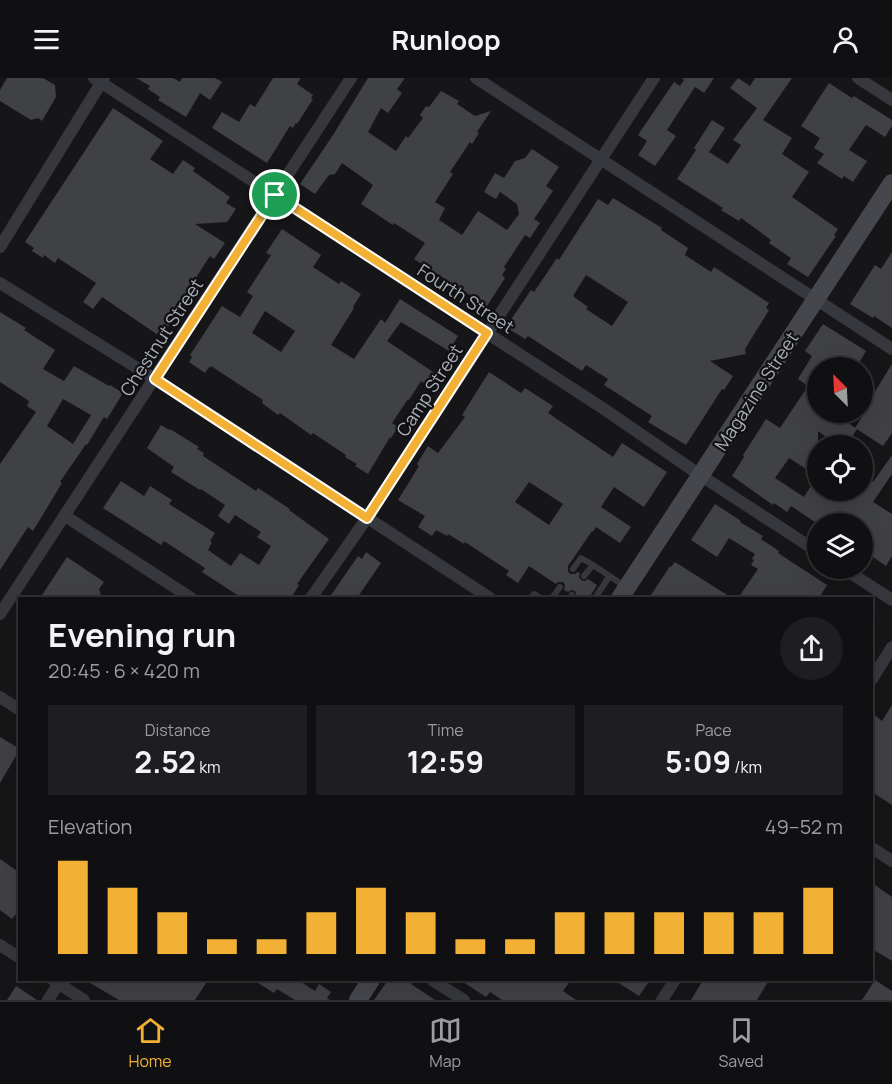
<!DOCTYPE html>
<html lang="en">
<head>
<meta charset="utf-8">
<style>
  body { margin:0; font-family:Manrope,sans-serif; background:#1e1e20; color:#f1f3f6; height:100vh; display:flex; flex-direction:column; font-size:22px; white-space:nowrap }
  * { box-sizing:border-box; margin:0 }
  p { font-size:20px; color:#9c9d9f }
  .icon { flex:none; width:33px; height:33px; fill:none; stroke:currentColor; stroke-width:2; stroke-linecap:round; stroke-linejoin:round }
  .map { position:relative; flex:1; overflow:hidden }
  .panel { position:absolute; left:18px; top:519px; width:855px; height:384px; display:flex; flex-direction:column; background:#101012; border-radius:0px; box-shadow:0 6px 24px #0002,0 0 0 2px #303032 }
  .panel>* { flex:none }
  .needle { width:39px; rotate:336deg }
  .fabs { position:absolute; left:807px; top:279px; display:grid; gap:12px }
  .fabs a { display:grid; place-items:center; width:66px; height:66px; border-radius:50%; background:#101012; box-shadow:0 6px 24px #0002,0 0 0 2px #303032; font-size:30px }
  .pin { position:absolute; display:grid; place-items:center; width:51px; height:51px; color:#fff; margin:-26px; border:3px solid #fff; border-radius:50%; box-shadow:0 2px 6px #0007 }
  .round { display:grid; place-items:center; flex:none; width:63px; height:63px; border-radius:32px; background:#1e1e20 }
  .overview { display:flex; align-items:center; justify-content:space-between; height:102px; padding:0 30px }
  h1 { font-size:33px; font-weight:700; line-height:45px }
  .metrics { display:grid; grid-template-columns:repeat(3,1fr); gap:9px; height:102px; padding:6px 30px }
  .metrics div { display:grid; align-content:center; border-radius:0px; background:#1e1e20; text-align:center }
  .metrics b { font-size:30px; font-weight:700 }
  .metrics small { font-size:16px; font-weight:400 }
  .metrics p { font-size:16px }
  .chart { height:168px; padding:12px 30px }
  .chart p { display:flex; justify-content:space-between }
  .chart svg { width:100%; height:108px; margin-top:6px; stroke:#f2b134; stroke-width:6 }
  header { display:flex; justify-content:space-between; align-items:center; height:78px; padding:0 30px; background:#101012; font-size:27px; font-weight:700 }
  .dock { display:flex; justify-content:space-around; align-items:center; height:84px; border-top:2px solid #303032; background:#101012; font-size:16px; color:#9c9d9f }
  .dock a { display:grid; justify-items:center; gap:3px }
  .dock .active { color:#f2b134 }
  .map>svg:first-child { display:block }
</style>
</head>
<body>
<header><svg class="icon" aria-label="menu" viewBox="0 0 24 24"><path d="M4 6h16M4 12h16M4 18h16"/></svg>Runloop<svg class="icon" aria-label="person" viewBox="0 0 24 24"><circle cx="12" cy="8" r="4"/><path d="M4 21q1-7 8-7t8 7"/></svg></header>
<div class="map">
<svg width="892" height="922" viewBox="0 0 892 922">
  <rect width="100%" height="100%" fill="#161618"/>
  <g fill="#404145" fill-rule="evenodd">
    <polygon points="7,0 43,0 55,7 56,19 42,43 38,40 31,42 0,23 0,12"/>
    <polygon points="136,0 173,0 180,4 182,0 215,0 222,4 210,22 200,15 186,39 158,22 160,19 148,11 150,8"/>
    <polygon points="273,0 301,0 297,6 313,17 311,20 313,21 297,46 296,45 293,50 290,48 267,85 212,50 222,34 239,44 250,26 255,29"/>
    <polygon points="368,0 405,0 397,11 402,15 388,35 381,30 368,54 396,73 406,58 408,60 423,40 420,37 426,28 429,29 441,13 459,23 457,26 475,38 491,33 477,54 479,55 472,66 470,64 450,94 453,96 435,124 445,130 439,142 462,157 478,133 507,152 519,136 517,126 500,114 496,121 484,114 495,95 504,100 515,83 525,80 532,71 559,89 546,108 553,113 534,141 540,145 530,160 525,157 504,189 506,191 502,197 505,200 487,228 414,181 425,165 394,145 393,147 361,126 373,107 342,85 335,96 329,97 315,116 300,106 333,57"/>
    <polygon points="682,0 714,0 704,15 695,9 667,52 676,58 655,88 638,77 647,63 638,57 674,4 680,8 684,2"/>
    <polygon points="738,0 750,8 755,0 792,0 763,42 792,60 782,76 809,94 792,119 838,151 834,157 836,158 808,199 787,186 791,180 769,165 771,162 741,140 739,143 721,132 723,130 677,101 696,72 694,70 712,42 725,50 709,74 728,86 741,67 733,62 757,30 730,10"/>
    <polygon points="829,5 852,20 854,18 892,42 892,48 885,59 866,47 849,72 867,83 853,104 844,98 842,101 817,85 824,76 814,70 820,60 801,48"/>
    <polygon points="113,30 163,63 150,81 173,96 183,82 195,90 193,93 230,119 226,125 236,131 227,144 195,146 225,165 214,181 210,178 182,221 185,223 161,259 102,219 93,231 83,224 96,205 58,180 55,185 44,177 43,180 32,173 34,170 25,164"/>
    <path d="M613,120L662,150L661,152L688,170L685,177L711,194L714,189L769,225L766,230L769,232L745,271L746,276L710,283L733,298L724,312L722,311L686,367L648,344L652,338L604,307L608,301L586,287L582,293L528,258L525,261L506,249L531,212L534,214L557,180L559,182L598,121L608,127ZM586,197L628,224L612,248L586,231L588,229L573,218Z"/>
    <path d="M282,151L321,177L313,189L339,206L341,203L361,216L353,229L354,230L331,267L354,281L381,241L385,245L400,221L458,258L449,273L401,244L387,263L436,296L428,308L421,303L409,322L408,321L392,345L398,349L391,360L390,359L368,396L355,388L357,386L345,379L346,377L313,355L311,357L280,335L278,337L262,325L263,322L211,288L210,290L209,289L205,295L189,284L192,279L190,277L222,228L240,239L253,218L247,214L271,177L266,175ZM265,233L295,253L281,274L252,255Z"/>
    <polygon points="892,174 892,250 874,238 873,240 850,226 875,187 881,191"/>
    <path d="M0,234L26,250L24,252L55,272L43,291L64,303L74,288L109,308L110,307L123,315L107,341L104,339L87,367L86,366L60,404L62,405L33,453L28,449L0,492V386L36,334L27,328L29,323L0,304ZM63,321L91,337L73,366L47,348Z"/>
    <path d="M823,246L866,273L856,290H818V334H832L857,351L846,368H839L818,353V412H862V397L873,404L892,377V396L873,424L892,436V478L886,488L870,477L862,488V446H818L791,428L787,434L774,425L773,427L732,398L744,379L743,377L766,341L780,350L808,308L798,301L812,278L805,273ZM789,380L817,398L804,419L775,400Z"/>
    <polygon points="892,286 892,355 883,368 855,350 873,321 871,320"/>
    <path d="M489,294L521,315L525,310L553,328L548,335L613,379L622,365L667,394L644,429L614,409L601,429L631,449L620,465L596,449L593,454L592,453L568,488V493L570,496H575L577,494L580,495L579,499L581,502L585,503L588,501L597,507L589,520H577L575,513L572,512L568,514L564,512L565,507L563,504H558L556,506L529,488L518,505L506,497L509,493L465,464L464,466L448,456L447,458L436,452L432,458L418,449L425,438L398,422L419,388L417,386L428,368L438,375L465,339L462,337ZM529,404L563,426L549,447L515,424Z"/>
    <polygon points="161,347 169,352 170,351 199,369 197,371 204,375 203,378 256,413 258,410 290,431 289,432 329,461 297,506 299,507 291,520 242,520 202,494 205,490 164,463 161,467 103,430 121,403 144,418 150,408 172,422 169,426 215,455 210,463 212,464 208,472 231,488 240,475 259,487 271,468 257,459 261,454 235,437 229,446 218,438 225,427 201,411 200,412 171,394 174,389 147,370"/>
    <polygon points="715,426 741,443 740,444 763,458 761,461 779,473 778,475 827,507 819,520 738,520 758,491 751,487 754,482 752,481 755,476 729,460 717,479 691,462"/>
    <polygon points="366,474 381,485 357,520 329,520 358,478 362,481"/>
    <polygon points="67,479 104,504 99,511 102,520 40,520"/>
    <polygon points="675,484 732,520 649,520 670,488 671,489"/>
    <polygon points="892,627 892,727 872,714 872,635 882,643"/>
    <polygon points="0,659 20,671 0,705"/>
    <polygon points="0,781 20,795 20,831 12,841 0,832"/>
    <polygon points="872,805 892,819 892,883 872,871"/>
    <polygon points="85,902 208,902 195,922 119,922"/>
    <polygon points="253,902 298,902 315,913 319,906 331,914 327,920 330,922 295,922 277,911 274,915"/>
    <polygon points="388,902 414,902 411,906 435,922 374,922"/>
    <polygon points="460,902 571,902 563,913 576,922 502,922 490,914 486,919"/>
    <polygon points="614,902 650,902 639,918"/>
    <polygon points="703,902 769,902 757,922 691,922"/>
    <polygon points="875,902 892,913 892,922 862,922"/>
    <polygon points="16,908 37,922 7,922"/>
  </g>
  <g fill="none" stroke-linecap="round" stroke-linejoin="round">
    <g stroke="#37383d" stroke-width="6">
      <polyline points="573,491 581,480 593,487"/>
      <polyline points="584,498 593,487 626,509"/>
      <polyline points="531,520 534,516 541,520"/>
      <polyline points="552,520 560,509"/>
      <polyline points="570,520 572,517"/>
      <polyline points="595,520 609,499"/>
    </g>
    <g stroke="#37383d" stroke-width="12">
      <polyline points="94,0 604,331 700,397 818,474"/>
      <polyline points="476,0 892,271"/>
      <polyline points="858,0 892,22"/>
      <polyline points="0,169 104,0"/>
      <polyline points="0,205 155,301 490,520"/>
      <polyline points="65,438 191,520"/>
      <polyline points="843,490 892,522"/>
      <polyline points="311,520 367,440 654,0"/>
      <polyline points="0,536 351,0"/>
      <polyline points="872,601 892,569"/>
      <polyline points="0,619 20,632"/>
      <polyline points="872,770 892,783"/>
      <polyline points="0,867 20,880"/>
      <polyline points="53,902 84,922"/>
      <polyline points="432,902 464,922"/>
      <polyline points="48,922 61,902"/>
      <polyline points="662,922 675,902"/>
    </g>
    <g stroke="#45474d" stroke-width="18">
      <polyline points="620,520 892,105"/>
      <polyline points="358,922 371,902"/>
    </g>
  </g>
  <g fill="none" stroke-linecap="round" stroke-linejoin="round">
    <g stroke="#fff" stroke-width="12">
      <polygon id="route" points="275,117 487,255 367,440 155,301"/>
    </g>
    <use href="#route" stroke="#f2b134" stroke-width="8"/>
  </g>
  <g text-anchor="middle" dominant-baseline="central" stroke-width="4.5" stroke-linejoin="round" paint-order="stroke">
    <g font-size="18" fill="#a8adb8" stroke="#111113">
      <text transform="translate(466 220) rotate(33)">Fourth Street</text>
      <text transform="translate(161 259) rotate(-57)">Chestnut Street</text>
      <text transform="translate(429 312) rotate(-57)">Camp Street</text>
      <text transform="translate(756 313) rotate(-57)">Magazine Street</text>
    </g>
  </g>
</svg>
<div class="fabs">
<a><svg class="needle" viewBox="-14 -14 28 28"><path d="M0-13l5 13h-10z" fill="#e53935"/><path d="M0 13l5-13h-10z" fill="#9c9d9f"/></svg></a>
<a><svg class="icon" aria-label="locate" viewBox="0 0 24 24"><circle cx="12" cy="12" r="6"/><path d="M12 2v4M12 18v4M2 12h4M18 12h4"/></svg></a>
<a><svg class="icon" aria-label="layers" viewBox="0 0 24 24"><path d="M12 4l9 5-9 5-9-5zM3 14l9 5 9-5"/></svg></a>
</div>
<div class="pin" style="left:275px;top:117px;background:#1e9e55"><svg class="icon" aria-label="arrive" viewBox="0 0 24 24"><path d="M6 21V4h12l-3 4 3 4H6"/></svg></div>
<section class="panel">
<div class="overview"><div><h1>Evening run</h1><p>20:45 · 6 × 420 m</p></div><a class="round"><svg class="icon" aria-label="share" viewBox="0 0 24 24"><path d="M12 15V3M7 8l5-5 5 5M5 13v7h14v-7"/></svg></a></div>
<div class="metrics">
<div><p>Distance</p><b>2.52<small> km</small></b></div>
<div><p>Time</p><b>12:59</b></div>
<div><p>Pace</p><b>5:09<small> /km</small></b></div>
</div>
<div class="chart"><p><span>Elevation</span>49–52 m</p>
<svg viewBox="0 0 160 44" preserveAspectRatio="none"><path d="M5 44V6M15 44V17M25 44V27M35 44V38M45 44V38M55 44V27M65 44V17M75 44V27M85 44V38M95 44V38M105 44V27M115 44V27M125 44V27M135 44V27M145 44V27M155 44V17"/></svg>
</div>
</section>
</div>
<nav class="dock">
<a class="active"><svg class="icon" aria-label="home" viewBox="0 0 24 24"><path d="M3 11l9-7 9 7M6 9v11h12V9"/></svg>Home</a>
<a><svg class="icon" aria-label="map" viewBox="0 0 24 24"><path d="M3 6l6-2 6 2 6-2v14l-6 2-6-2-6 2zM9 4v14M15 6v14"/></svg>Map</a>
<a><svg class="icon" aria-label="saved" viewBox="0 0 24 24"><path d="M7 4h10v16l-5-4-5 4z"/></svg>Saved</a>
</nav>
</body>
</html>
